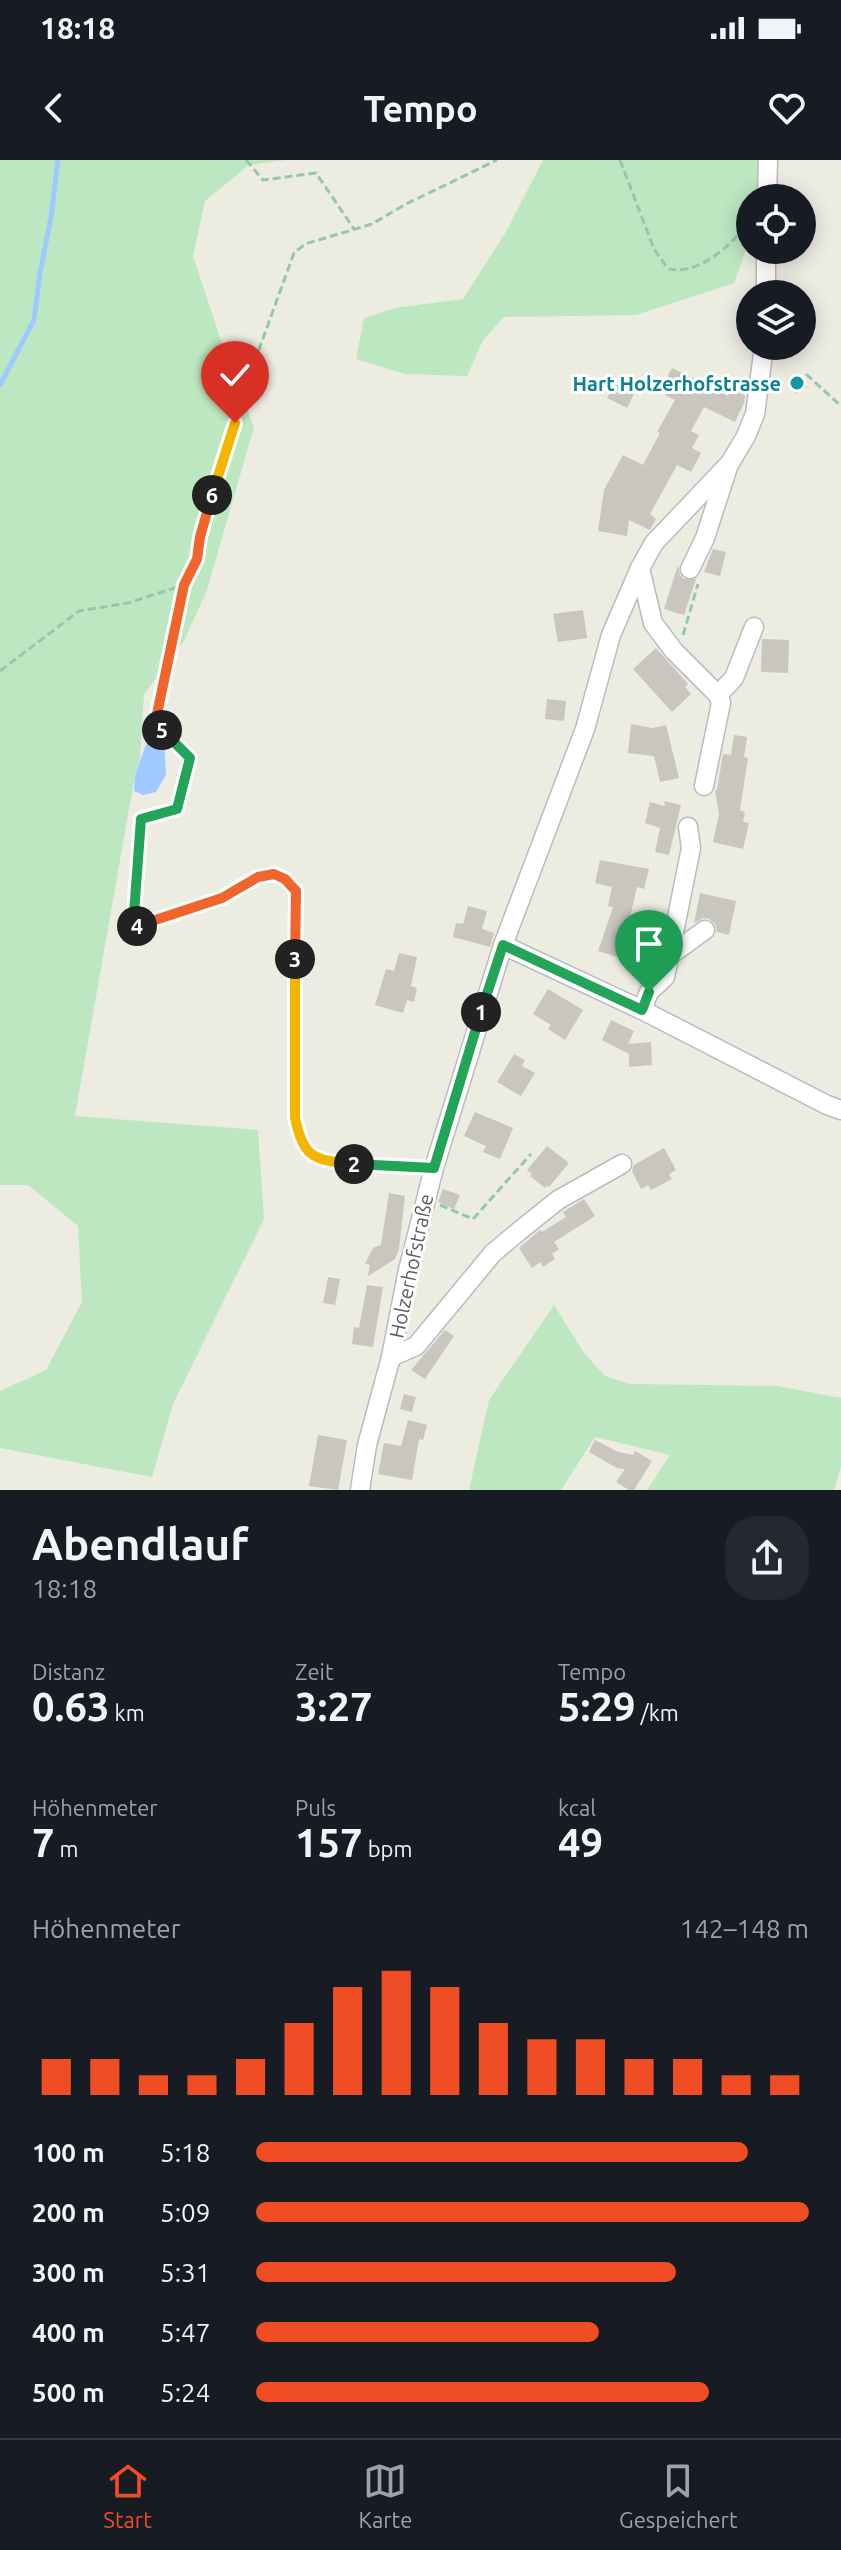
<!DOCTYPE html>
<html lang="de">
<head>
<meta charset="utf-8">
<style>
  body { margin:0; font-family:Ubuntu,sans-serif; background:#242831; color:#f1f3f6; height:100vh; display:flex; flex-direction:column; font-size:30px; white-space:nowrap }
  * { box-sizing:border-box; margin:0 }
  p { font-size:26px; color:#9ea1a6 }
  .icon { flex:none; width:44px; height:44px; fill:none; stroke:currentColor; stroke-width:2; stroke-linecap:round; stroke-linejoin:round }
  .map { position:relative; height:1330px; overflow:hidden }
  .side { display:flex; flex-direction:column; background:#171b24; flex:1 }
  .side>* { flex:none }
  .controls { position:absolute; left:736px; top:24px; display:grid; gap:16px }
  .controls a { display:grid; place-items:center; width:80px; height:80px; border-radius:50%; background:#171b24; box-shadow:0 4px 20px #0003; font-size:40px }
  .pin { position:absolute; display:grid; place-items:center; width:68px; height:68px; color:#fff; margin:-82px -34px; border-radius:50% 50% 50% 0; rotate:-45deg; box-shadow:0 0 8px #0007 }
  .pin .icon { rotate:45deg }
  .km { position:absolute; width:40px; height:40px; margin:-20px; border-radius:50%; background:#222; color:#fff; font-size:22px; line-height:40px; text-align:center }
  .round { display:grid; place-items:center; flex:none; width:84px; height:84px; border-radius:32px; background:#242831 }
  .headline { display:flex; align-items:center; justify-content:space-between; height:136px; padding:0 32px }
  h1 { font-size:44px; font-weight:700; line-height:60px }
  .metrics { display:grid; grid-template-columns:repeat(3,1fr); gap:12px; height:136px; padding:8px 32px }
  .metrics div { display:grid; align-content:center }
  .metrics b { font-size:40px; font-weight:700 }
  .metrics small { font-size:22px; font-weight:400 }
  .metrics p { font-size:22px }
  .chart { height:224px; padding:16px 32px }
  .chart p { display:flex; justify-content:space-between }
  .chart svg { width:100%; height:144px; margin-top:8px; stroke:#f04d24; stroke-width:6 }
  ul { padding:0 32px; list-style:none; font-size:26px }
  li { display:grid; grid-template-columns:128px 96px 1fr; align-items:center; height:60px }
  li i { height:20px; border-radius:10px; background:#f04d24 }
  .status { display:flex; justify-content:space-between; align-items:center; height:56px; padding:0 40px; background:#171b24; direction:ltr }
  .status svg { height:22px; fill:currentColor }
  header { display:flex; justify-content:space-between; align-items:center; height:104px; padding:0 32px; background:#171b24; font-size:36px; font-weight:700 }
  .tab-bar { display:flex; justify-content:space-around; align-items:center; height:112px; border-top:2px solid #363941; background:#171b24; font-size:22px; color:#9ea1a6 }
  .tab-bar a { display:grid; justify-items:center; gap:4px }
  .tab-bar .current { color:#f04d24 }
  .map>svg:first-child { display:block }
</style>
</head>
<body>
<div class="status"><b>18:18</b><svg viewBox="0 0 49 12"><path d="M0 12V9h3v3zM5 12V6h3v6zM10 12V3h3v9zM15 12V0h3v12zM26 1h20v11H26zM47 4h2v5h-2z"/></svg></div>
<header><svg class="icon" aria-label="back" viewBox="0 0 24 24"><path d="M15 5l-7 7 7 7"/></svg>Tempo<svg class="icon" aria-label="heart" viewBox="0 0 24 24"><path d="M12 20l-8-8c-3-5 5-10 8-4 3-6 11-1 8 4z"/></svg></header>
<div class="map">
<svg width="841" height="1330" viewBox="0 0 841 1330">
  <rect width="100%" height="100%" fill="#edece1"/>
  <g fill="#bce7c1">
    <polygon points="0,0 286,0 249,5 205,41 193,96 225,193 254,267 207,430 184,481 144,534 140,598 135,615 75,956 258,970 264,1059 173,1244 152,1317 0,1288 0,1231 46,1210 82,1142 78,1066 28,1025 0,1025"/>
    <polygon points="543,0 758,0 760,30 759,38 750,38 750,79 734,123 636,155 504,157 483,180 467,216 405,214 356,199 364,158 395,148 463,139 507,70"/>
    <polygon points="554,1145 584,1193 605,1216 630,1224 777,1226 841,1238 841,1307 834,1330 647,1330 670,1295 595,1277 561,1330 469,1330 489,1240"/>
  </g>
  <polygon fill="#9fcaff" points="157,576 164,581 166,615 156,632 143,635 134,631 135,615 148,579"/>
  <g fill="none" stroke-linecap="round" stroke-linejoin="round">
    <polyline stroke="#9fcaff" stroke-width="5" points="0,225 34,160 40,113 51,57 58,0"/>
  </g>
  <g fill="#c8c6be">
    <polygon points="672,208 728,236 732,228 745,235 744,243 735,262 704,247 691,271 699,275 692,288 701,293 691,312 677,305 650,354 656,359 650,370 629,360 627,376 598,371 604,330 623,295 643,305 660,273 657,272 675,240 665,235 671,224 665,221"/>
    <polygon points="798,213 807,227 796,234 788,220"/>
    <polygon points="615,224 634,234 627,248 607,238"/>
    <polygon points="713,389 726,392 720,416 704,412"/>
    <polygon points="678,405 680,415 684,419 696,419 684,455 664,449"/>
    <polygon points="583,450 587,478 558,482 553,454"/>
    <polygon points="762,479 789,480 788,513 761,512"/>
    <polygon points="656,488 688,524 685,527 691,534 672,552 633,509"/>
    <polygon points="547,539 566,541 564,561 545,559"/>
    <polygon points="631,564 653,568 666,565 679,618 660,622 654,596 628,593"/>
    <polygon points="734,575 747,577 744,597 748,598 740,650 745,652 743,662 749,663 743,689 713,682 719,654 715,631 717,629 723,594 731,595"/>
    <polygon points="664,641 681,645 669,695 655,692 660,668 645,663 650,642 665,646"/>
    <polygon points="600,700 649,709 644,729 637,727 627,770 649,777 640,780 635,786 638,796 643,800 642,805 598,791 613,747 608,746 612,727 595,723"/>
    <polygon points="700,733 736,741 729,775 717,772 715,764 709,759 703,758 694,763"/>
    <polygon points="468,746 487,751 482,769 494,773 490,787 453,777 456,763 463,764"/>
    <polygon points="399,793 417,797 411,826 417,828 414,842 407,840 403,853 375,845 386,809 394,811"/>
    <polygon points="548,829 583,850 565,880 548,869 551,865 533,854"/>
    <polygon points="611,860 634,871 628,884 651,882 652,905 629,907 629,894 602,880"/>
    <polygon points="514,894 525,900 522,906 535,913 521,936 497,922"/>
    <polygon points="475,952 513,968 500,999 483,992 486,986 464,976"/>
    <polygon points="547,986 569,1003 549,1027 547,1026 545,1028 530,1016 532,1014 527,1010"/>
    <polygon points="664,988 676,1010 669,1014 672,1019 651,1030 648,1025 641,1029 632,1011 634,1005"/>
    <polygon points="443,1029 460,1035 454,1049 438,1042"/>
    <polygon points="389,1033 405,1036 399,1089 395,1099 368,1116 370,1105 365,1104 373,1088 381,1085"/>
    <polygon points="584,1039 595,1056 554,1082 559,1089 552,1094 555,1099 543,1107 540,1102 532,1108 519,1088 540,1070 542,1072 566,1057 563,1052"/>
    <polygon points="328,1117 340,1119 335,1145 323,1143"/>
    <polygon points="367,1125 383,1127 373,1187 352,1184 354,1167 359,1168"/>
    <polygon points="445,1170 454,1176 425,1219 411,1210"/>
    <polygon points="404,1234 416,1237 412,1252 400,1249"/>
    <polygon points="408,1260 427,1265 423,1280 419,1279 412,1320 378,1314 384,1283 401,1286"/>
    <polygon points="318,1275 347,1280 338,1330 309,1326"/>
    <polygon points="595,1280 618,1292 633,1295 635,1291 652,1301 634,1330 629,1330 616,1322 625,1309 617,1308 589,1292"/>
  </g>
  <g fill="none" stroke-linecap="round" stroke-linejoin="round">
    <g stroke="#b9bbc1" stroke-width="21">
      <g id="minor">
        <polyline points="767,38 768,0"/>
        <polyline points="766,134 766,90"/>
        <polyline points="640,408 653,463 674,491 718,535 721,543 704,626"/>
        <polyline points="690,409 705,378 728,307"/>
        <polyline points="718,535 734,518 754,467"/>
        <polyline points="503,785 642,850 827,945 841,950"/>
        <polyline points="647,789 669,796 705,770"/>
        <polyline points="642,850 649,832 665,817 691,688 688,667"/>
        <polyline points="391,1197 416,1186 493,1093 518,1072 558,1040 622,1004"/>
        <polyline points="360,1330 367,1285 391,1197 408,1110 434,1008 503,785 585,569 611,475 640,408 654,383 730,303 746,276 755,254 764,186"/>
      </g>
    </g>
    <g stroke="#95c8aa" stroke-width="3" stroke-dasharray="8 4" stroke-linecap="butt">
      <polyline points="246,0 263,20 316,13 354,69"/>
      <path d="M620,0L654,89L668,109C701,115 730,85 750,62"/>
      <polyline points="806,214 841,246"/>
      <polyline points="683,475 698,424"/>
      <polyline points="0,511 79,451 128,443 184,425"/>
      <path d="M416,1007C393,1006 326,1008 309,993C299,984 298,970 295,958L296,731L285,719L274,714L258,717L222,738L133,767L141,659L177,649L190,598L160,568L157,554L184,425L197,399L200,377L249,217L294,93L305,84L372,64L406,44L497,0"/>
      <polyline points="440,1045 473,1059 531,994"/>
    </g>
    <use href="#minor" stroke="#fff" stroke-width="18"/>
  </g>
  <g fill="none" stroke-linecap="round" stroke-linejoin="round">
    <g stroke="#fff" stroke-width="16">
      <polyline id="split-1" points="481,852 503,785 642,850 649,832"/>
    </g>
    <g stroke="#fff" stroke-width="16">
      <polyline id="split-2" points="354,1004 434,1008 481,852"/>
    </g>
    <g stroke="#fff" stroke-width="16">
      <path id="split-3" d="M295,799V958C304,999 314,1000 354,1004"/>
    </g>
    <g stroke="#fff" stroke-width="16">
      <polyline id="split-4" points="137,766 222,738 258,717 274,714 285,719 296,731 295,799"/>
    </g>
    <g stroke="#fff" stroke-width="16">
      <polyline id="split-5" points="137,766 133,767 141,659 177,649 190,598 162,570"/>
    </g>
    <g stroke="#fff" stroke-width="16">
      <polyline id="split-6" points="162,570 157,554 184,425 197,399 200,377 212,335"/>
    </g>
    <g stroke="#fff" stroke-width="16">
      <polyline id="split-7" points="212,335 235,263"/>
    </g>
    <use href="#split-1" stroke="#22a559" stroke-width="10"/>
    <use href="#split-2" stroke="#22a559" stroke-width="10"/>
    <use href="#split-3" stroke="#f5b400" stroke-width="10"/>
    <use href="#split-4" stroke="#f0652b" stroke-width="10"/>
    <use href="#split-5" stroke="#22a559" stroke-width="10"/>
    <use href="#split-6" stroke="#f0652b" stroke-width="10"/>
    <use href="#split-7" stroke="#f5b400" stroke-width="10"/>
  </g>
  <circle fill="#0f9aa8" stroke="#fff" stroke-width="3" cx="797" cy="223" r="8"/>
  <g text-anchor="middle" dominant-baseline="central" stroke-width="6" stroke-linejoin="round" paint-order="stroke">
    <g font-size="20" font-weight="bold" fill="#0d838f" stroke="#fff" text-anchor="end">
      <text x="781" y="223">Hart Holzerhofstrasse</text>
    </g>
    <g font-size="20" fill="#5a5d63" stroke="#fff">
      <text transform="translate(411 1106) rotate(-78)">Holzerhofstraße</text>
    </g>
  </g>
</svg>
<div class="controls">
<a><svg class="icon" aria-label="locate" viewBox="0 0 24 24"><circle cx="12" cy="12" r="6"/><path d="M12 2v4M12 18v4M2 12h4M18 12h4"/></svg></a>
<a><svg class="icon" aria-label="layers" viewBox="0 0 24 24"><path d="M12 4l9 5-9 5-9-5zM3 14l9 5 9-5"/></svg></a>
</div>
<div class="pin" style="left:649px;top:832px;background:#1e9e55"><svg class="icon" aria-label="arrive" viewBox="0 0 24 24"><path d="M6 21V4h12l-3 4 3 4H6"/></svg></div>
<div class="pin" style="left:235px;top:263px;background:#d93025"><svg class="icon" aria-label="check" viewBox="0 0 24 24"><path d="M5 12l5 5 9-10"/></svg></div>
<b class="km" style="left:481px;top:852px">1</b>
<b class="km" style="left:354px;top:1004px">2</b>
<b class="km" style="left:295px;top:799px">3</b>
<b class="km" style="left:137px;top:766px">4</b>
<b class="km" style="left:162px;top:570px">5</b>
<b class="km" style="left:212px;top:335px">6</b>
</div>
<section class="side">
<div class="headline"><div><h1>Abendlauf</h1><p>18:18</p></div><a class="round"><svg class="icon" aria-label="share" viewBox="0 0 24 24"><path d="M12 15V3M7 8l5-5 5 5M5 13v7h14v-7"/></svg></a></div>
<div class="metrics">
<div><p>Distanz</p><b>0.63<small> km</small></b></div>
<div><p>Zeit</p><b>3:27</b></div>
<div><p>Tempo</p><b>5:29<small> /km</small></b></div>
</div>
<div class="metrics">
<div><p>Höhenmeter</p><b>7<small> m</small></b></div>
<div><p>Puls</p><b>157<small> bpm</small></b></div>
<div><p>kcal</p><b>49</b></div>
</div>
<div class="chart"><p><span>Höhenmeter</span>142–148 m</p>
<svg viewBox="0 0 160 44" preserveAspectRatio="none"><path d="M5 44V33M15 44V33M25 44V38M35 44V38M45 44V33M55 44V22M65 44V11M75 44V6M85 44V11M95 44V22M105 44V27M115 44V27M125 44V33M135 44V33M145 44V38M155 44V38"/></svg>
</div>
<ul>
<li><b>100 m</b>5:18<i style="width:89%"></i></li>
<li><b>200 m</b>5:09<i style="width:100%"></i></li>
<li><b>300 m</b>5:31<i style="width:76%"></i></li>
<li><b>400 m</b>5:47<i style="width:62%"></i></li>
<li><b>500 m</b>5:24<i style="width:82%"></i></li>
</ul>
</section>
<nav class="tab-bar">
<a class="current"><svg class="icon" aria-label="home" viewBox="0 0 24 24"><path d="M3 11l9-7 9 7M6 9v11h12V9"/></svg>Start</a>
<a><svg class="icon" aria-label="map" viewBox="0 0 24 24"><path d="M3 6l6-2 6 2 6-2v14l-6 2-6-2-6 2zM9 4v14M15 6v14"/></svg>Karte</a>
<a><svg class="icon" aria-label="saved" viewBox="0 0 24 24"><path d="M7 4h10v16l-5-4-5 4z"/></svg>Gespeichert</a>
</nav>
</body>
</html>
